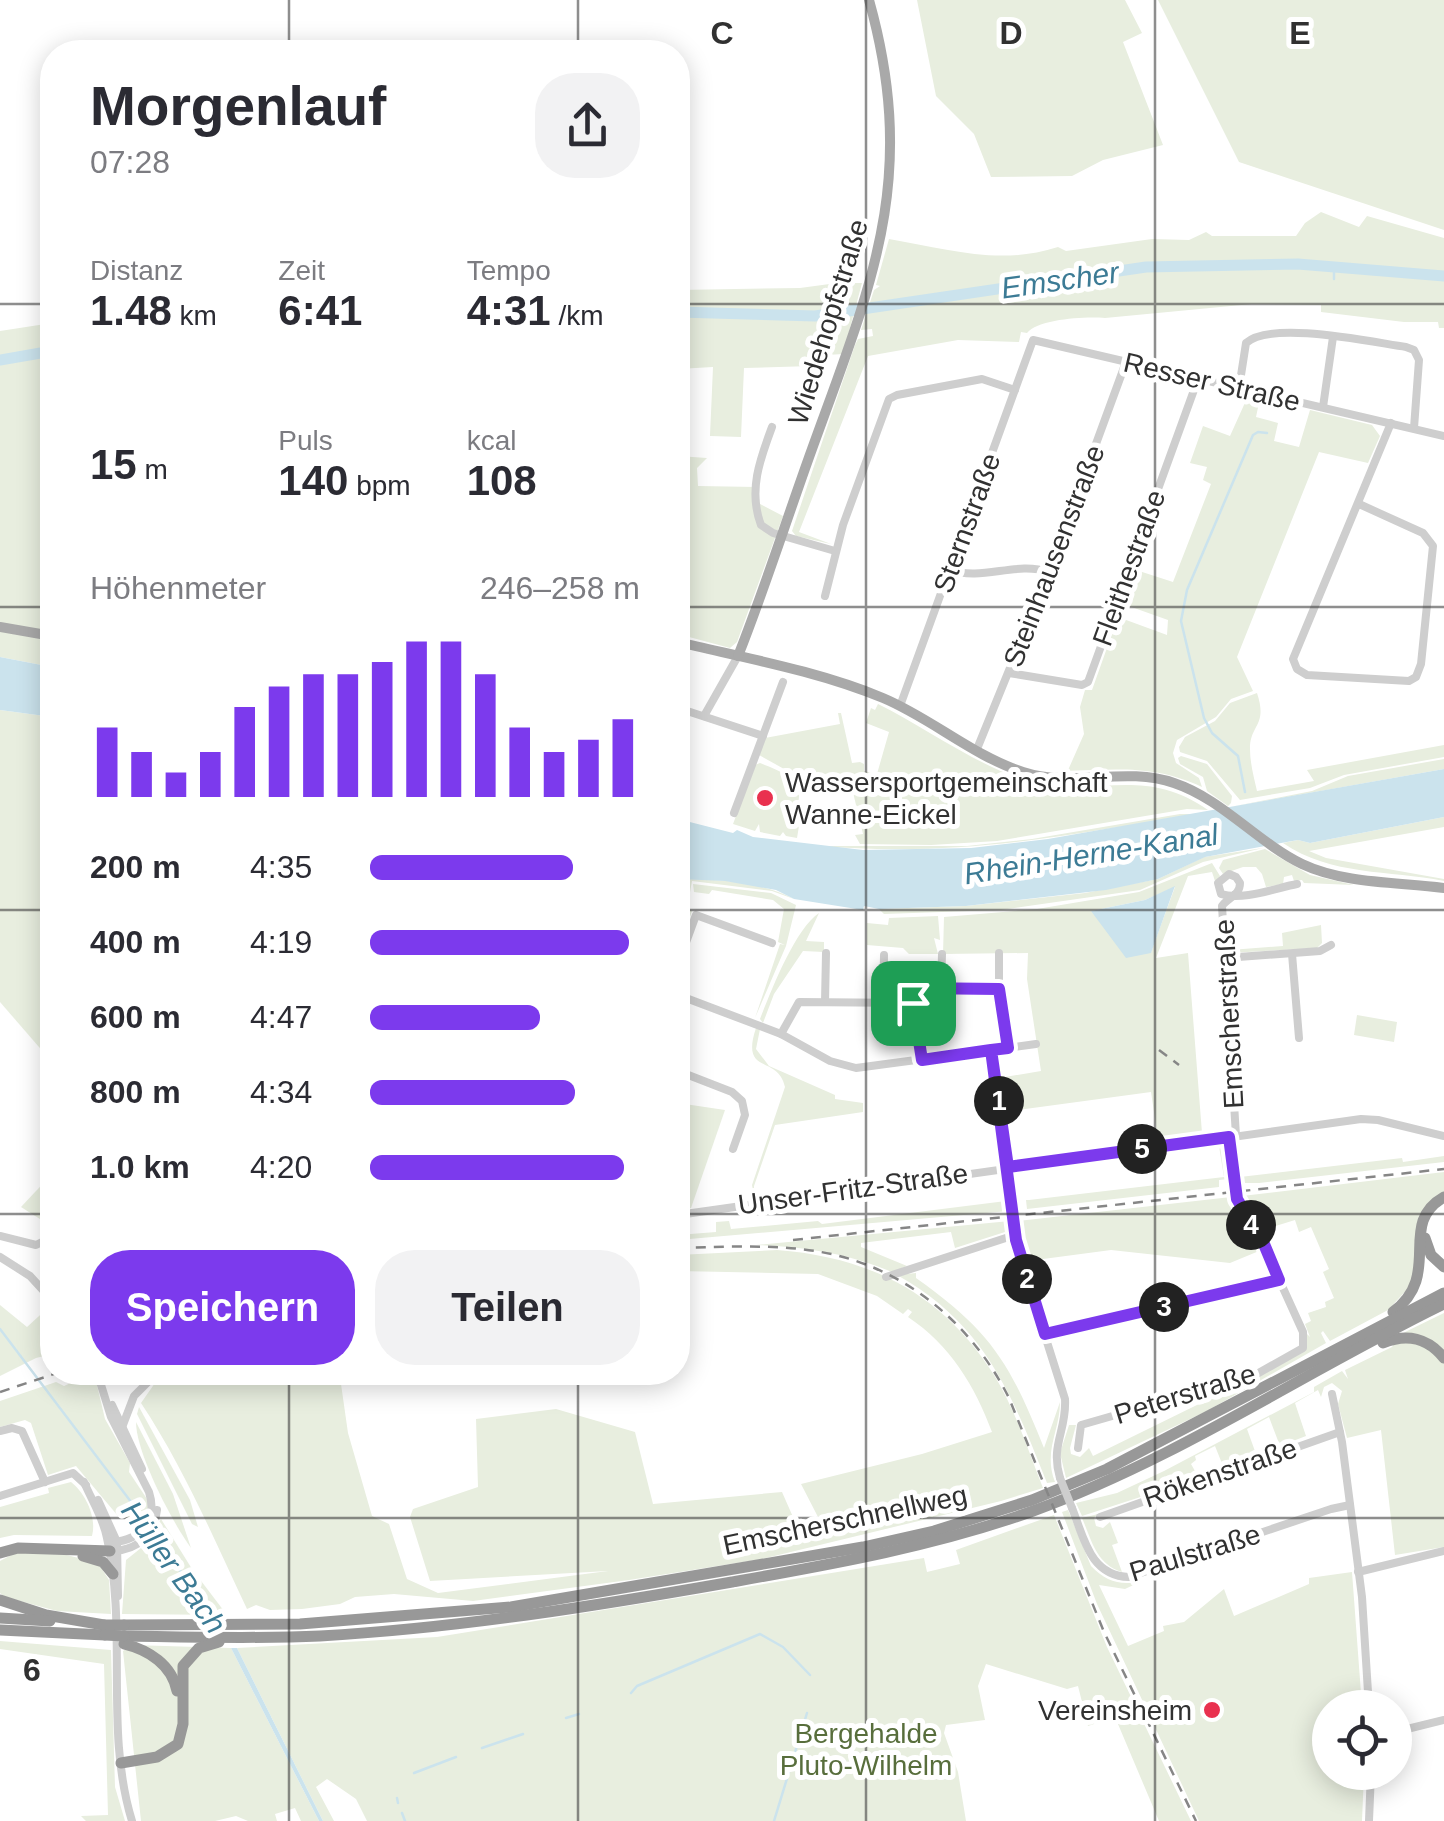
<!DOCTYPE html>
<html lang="de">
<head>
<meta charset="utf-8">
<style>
  body { margin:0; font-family:Arial,sans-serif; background:#f2f2f3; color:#2b2b33; height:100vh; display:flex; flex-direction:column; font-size:38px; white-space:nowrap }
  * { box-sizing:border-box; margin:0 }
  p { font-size:32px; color:#7c7c81 }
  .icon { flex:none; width:55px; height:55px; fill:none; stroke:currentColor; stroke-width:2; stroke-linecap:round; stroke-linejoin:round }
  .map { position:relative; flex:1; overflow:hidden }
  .sheet { position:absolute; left:40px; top:40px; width:650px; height:1345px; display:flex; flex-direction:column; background:#fff; border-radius:40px; box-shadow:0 5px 25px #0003 }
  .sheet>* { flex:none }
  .buttons { position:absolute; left:1312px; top:1690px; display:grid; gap:20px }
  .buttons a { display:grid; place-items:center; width:100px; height:100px; border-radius:50%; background:#fff; box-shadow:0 5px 25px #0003; font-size:50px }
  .pin { position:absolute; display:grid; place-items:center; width:85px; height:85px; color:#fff; margin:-42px; border-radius:20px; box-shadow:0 5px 15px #0006 }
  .km { position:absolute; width:50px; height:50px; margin:-25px; border-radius:50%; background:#222; color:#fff; font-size:28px; line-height:50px; text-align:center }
  .round { display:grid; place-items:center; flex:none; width:105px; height:105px; border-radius:40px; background:#f2f2f3 }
  .summary { display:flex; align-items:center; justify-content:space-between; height:170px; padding:0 50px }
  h1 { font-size:55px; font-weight:700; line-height:75px }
  .figures { display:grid; grid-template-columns:repeat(3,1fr); gap:15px; height:170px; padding:10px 50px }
  .figures div { display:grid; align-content:center }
  .figures b { font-size:42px; font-weight:700 }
  .figures small { font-size:28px; font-weight:400 }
  .figures p { font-size:28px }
  .chart { height:280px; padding:20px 50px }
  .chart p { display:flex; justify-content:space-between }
  .chart svg { width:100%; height:180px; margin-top:10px; stroke:#7c3aed; stroke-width:6 }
  .primary-button { display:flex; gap:20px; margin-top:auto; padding:20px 50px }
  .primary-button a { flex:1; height:115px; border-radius:40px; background:#7c3aed; color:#fff; font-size:40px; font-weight:700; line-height:115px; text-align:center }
  .primary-button a+a { background:#f2f2f3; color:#2b2b33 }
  ul { padding:0 50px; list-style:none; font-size:32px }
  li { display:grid; grid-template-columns:160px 120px 1fr; align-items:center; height:75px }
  li i { height:25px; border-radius:12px; background:#7c3aed }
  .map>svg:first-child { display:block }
</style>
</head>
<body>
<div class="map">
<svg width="1444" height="1821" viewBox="0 0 1444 1821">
  <rect width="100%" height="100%" fill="#fff"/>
  <g fill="#e8eedf" fill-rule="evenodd">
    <polygon points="917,0 1125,0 1142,33 1123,42 1163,145 1103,160 1072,176 991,177 974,134 936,96"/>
    <polygon points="1158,0 1444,0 1444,230 1239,162"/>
    <path d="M1321,212L1359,227L1367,216L1444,238V328H1439L1438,322H1404L1321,312V305L1252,304L1105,318C1086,316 1038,319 1027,333L1021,332L1019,342L958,340L868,356L799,532L831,544L796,536L792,531L855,345L858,339L873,336L872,329L861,330L874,290L880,286L876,285L889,239C948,249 1000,266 1058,247L1066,251L1152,239L1189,240L1206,232L1212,236H1296L1305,223Z"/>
    <polygon points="837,283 862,283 843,354 827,355 821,371 813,369 812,366 744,368 741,437 710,436 713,367 678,369 678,290 800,288"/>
    <polygon points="52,323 52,667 0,657 0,331"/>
    <path d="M1248,396L1260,398L1256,417L1278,423L1274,441L1299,447L1310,410L1372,425L1380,436L1368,463L1319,452L1237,657L1253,691L1231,699L1216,717L1177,740L1173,753L1176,763L1199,778L1202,787C1152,764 1116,770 1063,771L1069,768L1084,734L1080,707L1085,690H1092L1118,617L1167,635L1168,620L1123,604L1136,570L1173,582L1211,484L1203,480L1207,467L1190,463L1203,426L1230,436Z"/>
    <polygon points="678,456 707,458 697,468 698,486 757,487 760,504 783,516 737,642 730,648 678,634"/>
    <path d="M1257,693C1268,726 1250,724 1250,749C1250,763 1254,778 1257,791L1314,781L1307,770L1444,745V757L1344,775L1310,788L1240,800L1207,761L1180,752L1179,747L1185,737L1215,721L1230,703Z"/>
    <path d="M878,704C925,727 980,768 1029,781C1095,799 1143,764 1208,810L1187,809L997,841L931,845L860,844L855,835L863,834L850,780L820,786L811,794L793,774L759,755L765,738L840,724L838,713H841L852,763L860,762L864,764V771L877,774L889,732L866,723L871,708L875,710Z"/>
    <polygon points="0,710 52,717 52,1062 0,1002"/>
    <polygon points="1181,756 1207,764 1232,796 1231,803 1228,806 1207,791 1203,777 1180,764 1178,758"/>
    <polygon points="1444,759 1444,769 1230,807 1312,791 1348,776"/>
    <path d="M760,763C784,773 809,781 795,811L800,820L797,838L786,836L783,832L780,836L760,832L759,824L755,831L733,824L755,765Z"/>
    <path d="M1180,814H1194C1063,837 954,857 820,846H967L1032,839Z"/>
    <path d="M1444,817V827L1309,851L1326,858L1444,879V881C1389,870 1331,876 1283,843L1298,840L1310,843Z"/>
    <polygon points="1263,848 1203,862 1140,890 1000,910 884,914 879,909 966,906 1085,893 1158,879 1204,857"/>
    <polygon points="1265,849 1310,875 1354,885 1304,883 1302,880 1294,881 1292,875 1284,877 1283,884 1266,887 1262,874 1256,867 1243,867 1223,874 1219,868 1223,860"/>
    <path d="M1212,863L1220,876L1216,884L1212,872L1188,876L1156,958L1188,953L1202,1133L1158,1139L1151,1092L1004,1112L1006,1096H1002L999,1078L1041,1071L1027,979L1028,953L943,954L944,917L1037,909L1139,892ZM1175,887L1151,952L1091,911L1145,900Z"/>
    <path d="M678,879C717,879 759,881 794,899L772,891L692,881L687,909L692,911L678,950Z"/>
    <polygon points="693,884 771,893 796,905 786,946 755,1018 780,944 785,945 778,942 784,909 773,900 712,890 709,894 694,892"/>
    <path d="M819,913L806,941L824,942V952L803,951L774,994L763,1023L760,1019C771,991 795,929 819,913Z"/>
    <polygon points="938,916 940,940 934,938 938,954 909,954 903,948 867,945 867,923 888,925 889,918"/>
    <polygon points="1321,925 1322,943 1317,948 1231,953 1230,950 1283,946 1282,933"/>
    <polygon points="1357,1015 1397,1022 1394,1042 1354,1035"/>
    <path d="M756,1028L760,1029L756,1049L769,1066L835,1095V1099L863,1103V1112L775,1125L754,1186V1196L752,1185L785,1087C778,1054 740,1076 756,1028Z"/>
    <polygon points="678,1103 725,1110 691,1208 678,1210"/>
    <polygon points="1219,1146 1224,1146 1228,1179 1219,1180 1219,1187 1027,1209 1026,1200 1029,1200 1224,1177"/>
    <polygon points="1444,1156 1444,1162 1259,1183 1240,1183 1240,1177 1402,1158 1403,1162"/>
    <polygon points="1444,1172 1444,1193 1428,1203 1413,1283 1388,1310 1330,1341 1323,1331 1321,1333 1326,1343 1207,1411 1066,1478 1060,1453 1069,1425 1076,1425 1070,1448 1071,1454 1080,1457 1089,1448 1093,1456 1203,1402 1234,1383 1259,1376 1306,1349 1306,1333 1310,1337 1305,1324 1311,1321 1308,1313 1326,1307 1325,1302 1334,1298 1323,1272 1329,1269 1311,1227 1299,1232 1295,1220 1263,1230 1242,1196"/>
    <polygon points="52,1174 52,1224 51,1226 21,1207"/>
    <polygon points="1231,1197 1259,1251 1230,1263 1111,1250 1028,1261 1018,1221"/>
    <polygon points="1006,1201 1009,1211 678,1240 678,1235 716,1232 716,1222 729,1221 731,1229 818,1221 822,1224"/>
    <path d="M1010,1221V1229L1005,1232L955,1248L951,1232L861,1243V1247L907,1266L892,1272C847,1253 805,1247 756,1245Z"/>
    <path d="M777,1250C870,1257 943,1294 994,1375C1015,1409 1028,1450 1043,1488L1001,1501L762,1559L629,1580L473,1601L394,1594L355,1597L340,1604L302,1609L270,1610L256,1605L247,1609C214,1539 184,1468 141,1403L155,1383L170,1373H318L341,1384L348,1433L372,1516L389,1524L407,1579L438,1593L608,1571L430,1581L410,1517L413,1509L478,1487L476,1419L556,1409L635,1432L653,1504L782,1492L793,1517L790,1527L783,1533L834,1529L835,1516L818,1517L801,1484L922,1454L992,1432C975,1386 950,1345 908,1317L912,1312L908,1309L903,1314L877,1296L818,1274L678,1271V1255Z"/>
    <path d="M916,1273V1278C991,1331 1010,1363 1044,1448L1060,1402C1060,1431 1043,1451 1055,1482L1047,1483C1012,1395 985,1324 897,1275Z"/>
    <polygon points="0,1305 27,1327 50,1306 52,1354 36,1358 0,1376"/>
    <polygon points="1444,1313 1444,1547 1395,1555 1381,1430 1347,1438 1338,1404 1342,1391 1332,1383 1324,1387 1321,1397 1318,1390 1295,1403 1306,1436 1280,1446 1269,1417 1247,1429 1256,1454 1223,1466 1215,1446 1195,1456 1196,1460 1191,1464 1199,1478 1082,1516 1076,1503 1117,1493 1164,1471 1314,1392 1314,1387 1342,1371 1348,1379 1345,1370 1392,1347 1401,1334"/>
    <polygon points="84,1377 95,1377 105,1419 130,1463 129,1472 149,1502 146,1516 135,1530 122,1514 118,1516 76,1466 48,1475 31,1423 25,1420 0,1427 0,1401 56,1382 64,1386"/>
    <polygon points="139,1407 190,1500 198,1527 192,1524 137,1414"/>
    <path d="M136,1422L173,1494L191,1548C172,1522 136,1453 136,1422Z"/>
    <path d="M71,1482C86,1494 97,1518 92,1536L14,1535L0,1538V1507L49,1493L48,1488Z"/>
    <path d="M1068,1510L1091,1566C1106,1582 1122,1586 1142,1581L1125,1589L1099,1585L1128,1646L1164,1631L1163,1626L1184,1622L1224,1589L1234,1616L1309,1584V1578L1352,1572L1362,1707L1330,1708V1716L1324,1718L1330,1742V1772L1364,1773L1362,1821H1199L1097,1604L1062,1512Z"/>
    <path d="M1098,1514L1094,1518L1096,1526L1103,1528L1110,1522L1118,1543L1112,1545L1122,1572C1096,1564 1092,1541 1082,1518Z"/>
    <polygon points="1054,1515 1107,1647 1191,1821 1159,1821 1115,1717 1088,1726 1078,1686 1067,1689 986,1664 978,1686 985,1720 946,1725 944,1733 958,1772 966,1821 367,1821 356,1799 327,1779 316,1787 334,1821 323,1821 237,1648 437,1637 924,1558 927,1572 960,1564 956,1550"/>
    <polygon points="161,1519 192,1569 227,1615 122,1614 126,1560 141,1548 145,1552 148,1548 145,1545"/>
    <polygon points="17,1552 59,1553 98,1563 109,1580 111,1614 57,1611 5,1597 0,1593 0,1561"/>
    <polygon points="0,1641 111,1650 115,1787 125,1821 86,1821 81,1816 108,1815 104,1664 0,1649"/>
    <polygon points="132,1645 231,1648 319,1821 301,1821 295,1808 275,1814 277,1821 248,1821 236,1816 215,1821 141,1821 123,1651"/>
  </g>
  <g fill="#cbe3ed">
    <polygon points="0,657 52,667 52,717 0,710"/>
    <polygon points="1444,769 1444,817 1310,843 1298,840 1205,857 1158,879 1106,890 966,906 879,909 864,906 863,910 794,899 776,890 725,881 678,879 678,819 733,833 737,830 753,837 863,850 971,848 1048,839"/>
    <polygon points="1175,886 1151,953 1126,958 1091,911 1145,900"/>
    <polygon points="231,1648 237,1648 323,1821 319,1821"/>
  </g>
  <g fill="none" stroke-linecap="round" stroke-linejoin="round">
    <g stroke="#cbe3ed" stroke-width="2.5">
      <polyline points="1334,279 1334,266"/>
      <polyline points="1245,792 1238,756 1212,733 1204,718 1181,621 1187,590 1253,435 1258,432 1267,433"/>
      <polyline points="0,1329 144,1519"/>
      <polyline points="154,1533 215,1621"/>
      <polyline points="631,1693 637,1686 760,1634 783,1647 810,1675"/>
      <polyline points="566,1718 579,1714"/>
      <polyline points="482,1748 523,1734"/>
      <polyline points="414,1773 456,1757"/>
      <polyline points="397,1798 398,1803"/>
      <polyline points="402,1813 405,1821"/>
      <polyline points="774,1821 807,1713"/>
    </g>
    <g stroke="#cbe3ed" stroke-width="11">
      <polyline points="678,312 815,316 1146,267 1298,264 1444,276"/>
      <polyline points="0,360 52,351"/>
    </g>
    <g stroke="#cecece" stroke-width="8">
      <path d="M1239,388L1246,343C1271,320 1371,342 1406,347L1414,350L1419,360L1414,428"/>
      <polyline points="1323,407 1333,337"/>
      <path d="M772,427C760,459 748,491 761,525L773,533L835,551"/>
      <polyline points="1359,504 1423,533 1433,546 1421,664 1416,677 1409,681 1307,675 1297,669 1293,659 1391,423"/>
      <path d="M950,570C983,581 1016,561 1049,572"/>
      <polyline points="825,596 843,525 889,399 897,395 982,379 1015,390"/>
      <polyline points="1009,673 1082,685 1088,682 1198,379"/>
      <polyline points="900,706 1033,340 1444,436"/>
      <polyline points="678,708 763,736"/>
      <polyline points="704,716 738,656"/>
      <polyline points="977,749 1049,572 1126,362"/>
      <polyline points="734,813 783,682"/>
      <polyline points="999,953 999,989 1008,1048"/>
      <polyline points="1292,954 1299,1038"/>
      <polyline points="1225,958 1320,951 1331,945"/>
      <polyline points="678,964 696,915 772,943"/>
      <polyline points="941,988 942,954"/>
      <polyline points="678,995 781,1034 830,1061 856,1068 1036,1044"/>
      <polyline points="825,1002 826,953"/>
      <polyline points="883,1002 884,955"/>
      <polyline points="781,1034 799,1002 913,1003"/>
      <path d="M991,1050L1017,1247L1065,1399C1067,1430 1050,1445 1060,1478"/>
      <polyline points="922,1060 913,988 999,989"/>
      <polyline points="678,1071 732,1092 742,1101 745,1115 733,1149"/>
      <path d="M1236,1136L1222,906C1228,897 1240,896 1240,883L1236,877L1229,874L1218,883L1221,894C1242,901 1276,888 1297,884"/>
      <polyline points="678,1215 1361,1119 1378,1120 1444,1136"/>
      <polyline points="0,1236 36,1245 52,1237"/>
      <polyline points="0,1257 30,1276 52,1300"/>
      <polyline points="886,1277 1015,1235"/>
      <polyline points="1045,1334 1279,1280"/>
      <path d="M97,1372L111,1417L149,1492C158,1520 141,1540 113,1542"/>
      <path d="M322,1372C348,1389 379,1377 408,1372"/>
      <polyline points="1332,1394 1342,1442 1362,1597 1369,1708"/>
      <polyline points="112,1405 142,1469"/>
      <polyline points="121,1430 134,1396 158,1372"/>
      <polyline points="0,1431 12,1428 22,1431 45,1482"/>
      <polyline points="1078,1448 1081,1425 1255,1375 1303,1348 1303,1332 1263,1244 1237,1199 1229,1137"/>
      <path d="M84,1482C92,1501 103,1517 107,1538C128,1631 104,1730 132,1821"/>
      <polyline points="0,1496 73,1473 86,1485"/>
      <polyline points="98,1500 117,1542 118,1596"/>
      <path d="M1072,1508C1084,1538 1090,1576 1129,1577L1331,1509L1350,1505"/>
      <polyline points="1100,1517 1340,1432"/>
      <path d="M114,1551C139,1549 154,1535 157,1510"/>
      <polyline points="1358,1572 1444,1551"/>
      <polyline points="1395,1732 1444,1720"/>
      <polyline points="1369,1821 1371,1772"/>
    </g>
    <g stroke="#a9a9a9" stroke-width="10">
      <polyline points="0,627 52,636"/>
      <path d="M678,642C745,658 818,671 883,698C931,718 973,756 1023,772C1072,788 1125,766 1174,783C1222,799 1257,842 1302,864C1344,884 1399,882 1444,888"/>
      <path d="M738,656C765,588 787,518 812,449C872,283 919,179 869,0"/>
    </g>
    <g stroke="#989898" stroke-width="11">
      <polyline points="1425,1238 1431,1255 1444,1267"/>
      <path d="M1393,1312C1444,1274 1396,1224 1444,1197"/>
      <path d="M1383,1343C1407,1333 1428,1338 1444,1358"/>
      <polyline points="0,1553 18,1548 110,1551"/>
      <polyline points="83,1556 103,1562 113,1574"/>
      <polyline points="0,1600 46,1615 104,1625"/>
      <polyline points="0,1618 50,1621"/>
      <polyline points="124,1625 300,1624 511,1607 863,1547 934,1531 1032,1500 1107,1469 1444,1293"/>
      <polyline points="0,1630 105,1635"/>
      <path d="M124,1636C189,1637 255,1639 320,1636C458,1628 596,1606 732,1582C833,1564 935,1546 1033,1511C1177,1459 1306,1371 1444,1304"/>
      <path d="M124,1644C149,1650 172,1665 177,1691"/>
      <polyline points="121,1763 157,1757 178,1744 183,1724 183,1666 199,1648 219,1642"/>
    </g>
    <g stroke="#868686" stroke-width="2.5" stroke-dasharray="10 8" stroke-linecap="butt">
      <polyline points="1159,1050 1179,1065"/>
      <polyline points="793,1240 1444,1169"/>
      <path d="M678,1248C723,1247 770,1244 815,1251C901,1264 971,1322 1009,1398L1104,1632L1196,1821"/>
      <polyline points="0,1392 60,1372"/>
    </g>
    <polyline stroke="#cecece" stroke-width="8" points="1060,1478 1072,1508"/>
    <g stroke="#989898" stroke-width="11">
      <polyline points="104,1625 124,1625"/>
      <polyline points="105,1635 124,1636"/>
    </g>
  </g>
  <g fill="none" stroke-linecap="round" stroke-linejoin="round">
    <g stroke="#fff" stroke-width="20">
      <polyline id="route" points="913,1003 922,1060 991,1050 1016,1240 1045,1334 1279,1280 1264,1244 1237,1199 1229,1137 1008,1167 991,1050 1008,1048 999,989 913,988 913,1003"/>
    </g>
    <use href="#route" stroke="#7c3aed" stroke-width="12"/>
  </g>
  <path fill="none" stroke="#313131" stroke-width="2.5" stroke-opacity="0.55" d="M289,0V52M578,0V52M866,0V1821M1155,0V1821M0,304H52M678,304H1444M0,607H52M678,607H1444M0,910H52M678,910H1444M0,1214H52M678,1214H1444M289,1372V1821M578,1372V1821M0,1518H1444"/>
  <g fill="#e9314f" stroke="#fff" stroke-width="4">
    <circle cx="765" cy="798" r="10"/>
    <circle cx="1212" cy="1710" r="10"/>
  </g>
  <g text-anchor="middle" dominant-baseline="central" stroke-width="10" stroke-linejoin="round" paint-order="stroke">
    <g font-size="28" fill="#313131" stroke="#fff">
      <text transform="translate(828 322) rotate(-73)">Wiedehopfstraße</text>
      <text transform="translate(1212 382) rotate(13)">Resser Straße</text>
      <text transform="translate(967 523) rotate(-70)">Sternstraße</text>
      <text transform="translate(1054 556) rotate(-69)">Steinhausenstraße</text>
      <text transform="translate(1129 568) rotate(-70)">Fleithestraße</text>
      <text transform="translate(1229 1014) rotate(-93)">Emscherstraße</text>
      <text transform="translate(853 1189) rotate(-8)">Unser-Fritz-Straße</text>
      <text transform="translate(1185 1394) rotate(-17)">Peterstraße</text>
      <text transform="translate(1220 1473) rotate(-19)">Rökenstraße</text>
      <text transform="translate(845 1520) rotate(-12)">Emscherschnellweg</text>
      <text transform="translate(1195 1553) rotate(-17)">Paulstraße</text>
    </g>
    <g font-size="28" fill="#313131" stroke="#fff" text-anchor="start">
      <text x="785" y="782">Wassersportgemeinschaft<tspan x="785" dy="32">Wanne-Eickel</tspan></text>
      <text x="1192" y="1710" text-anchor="end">Vereinsheim</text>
    </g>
    <g font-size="28" fill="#586e3c" stroke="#fff">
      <text x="866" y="1733">Bergehalde<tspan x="866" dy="32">Pluto-Wilhelm</tspan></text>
    </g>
    <g font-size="30" font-style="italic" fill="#3c7b95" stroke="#fff">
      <text transform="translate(1060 280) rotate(-8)">Emscher</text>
      <text transform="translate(1091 854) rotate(-9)">Rhein-Herne-Kanal</text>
      <text transform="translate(174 1567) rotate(54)">Hüller Bach</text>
    </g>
  </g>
  <g font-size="32" text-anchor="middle" font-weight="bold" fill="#313131" stroke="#fff" stroke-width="10" stroke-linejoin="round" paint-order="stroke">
    <text x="722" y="44">C</text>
    <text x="1011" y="44">D</text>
    <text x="1300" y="44">E</text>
    <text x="32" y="1681">6</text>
  </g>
</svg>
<div class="buttons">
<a><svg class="icon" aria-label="locate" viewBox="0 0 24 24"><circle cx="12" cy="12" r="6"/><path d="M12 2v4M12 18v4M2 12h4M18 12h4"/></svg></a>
</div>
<div class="pin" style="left:913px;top:1003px;background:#1e9e55"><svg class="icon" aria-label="arrive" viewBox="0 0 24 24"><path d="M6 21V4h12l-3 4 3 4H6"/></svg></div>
<b class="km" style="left:999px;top:1101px">1</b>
<b class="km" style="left:1027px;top:1279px">2</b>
<b class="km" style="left:1164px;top:1307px">3</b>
<b class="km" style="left:1251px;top:1225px">4</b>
<b class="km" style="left:1142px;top:1149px">5</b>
<section class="sheet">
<div class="summary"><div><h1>Morgenlauf</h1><p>07:28</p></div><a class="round"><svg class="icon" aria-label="share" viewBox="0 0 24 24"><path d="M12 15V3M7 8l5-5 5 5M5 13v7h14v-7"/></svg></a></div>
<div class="figures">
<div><p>Distanz</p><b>1.48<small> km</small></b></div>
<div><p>Zeit</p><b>6:41</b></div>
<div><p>Tempo</p><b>4:31<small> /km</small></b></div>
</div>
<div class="figures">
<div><b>15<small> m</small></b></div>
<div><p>Puls</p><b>140<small> bpm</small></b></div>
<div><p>kcal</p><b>108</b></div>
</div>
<div class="chart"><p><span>Höhenmeter</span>246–258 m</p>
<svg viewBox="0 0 160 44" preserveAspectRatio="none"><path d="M5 44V27M15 44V33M25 44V38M35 44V33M45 44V22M55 44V17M65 44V14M75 44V14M85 44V11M95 44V6M105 44V6M115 44V14M125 44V27M135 44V33M145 44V30M155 44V25"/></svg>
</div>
<ul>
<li><b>200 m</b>4:35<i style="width:75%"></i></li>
<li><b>400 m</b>4:19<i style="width:96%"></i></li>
<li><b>600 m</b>4:47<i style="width:63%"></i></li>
<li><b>800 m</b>4:34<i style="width:76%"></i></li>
<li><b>1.0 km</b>4:20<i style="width:94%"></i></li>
</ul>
<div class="primary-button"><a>Speichern</a><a>Teilen</a></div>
</section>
</div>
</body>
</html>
